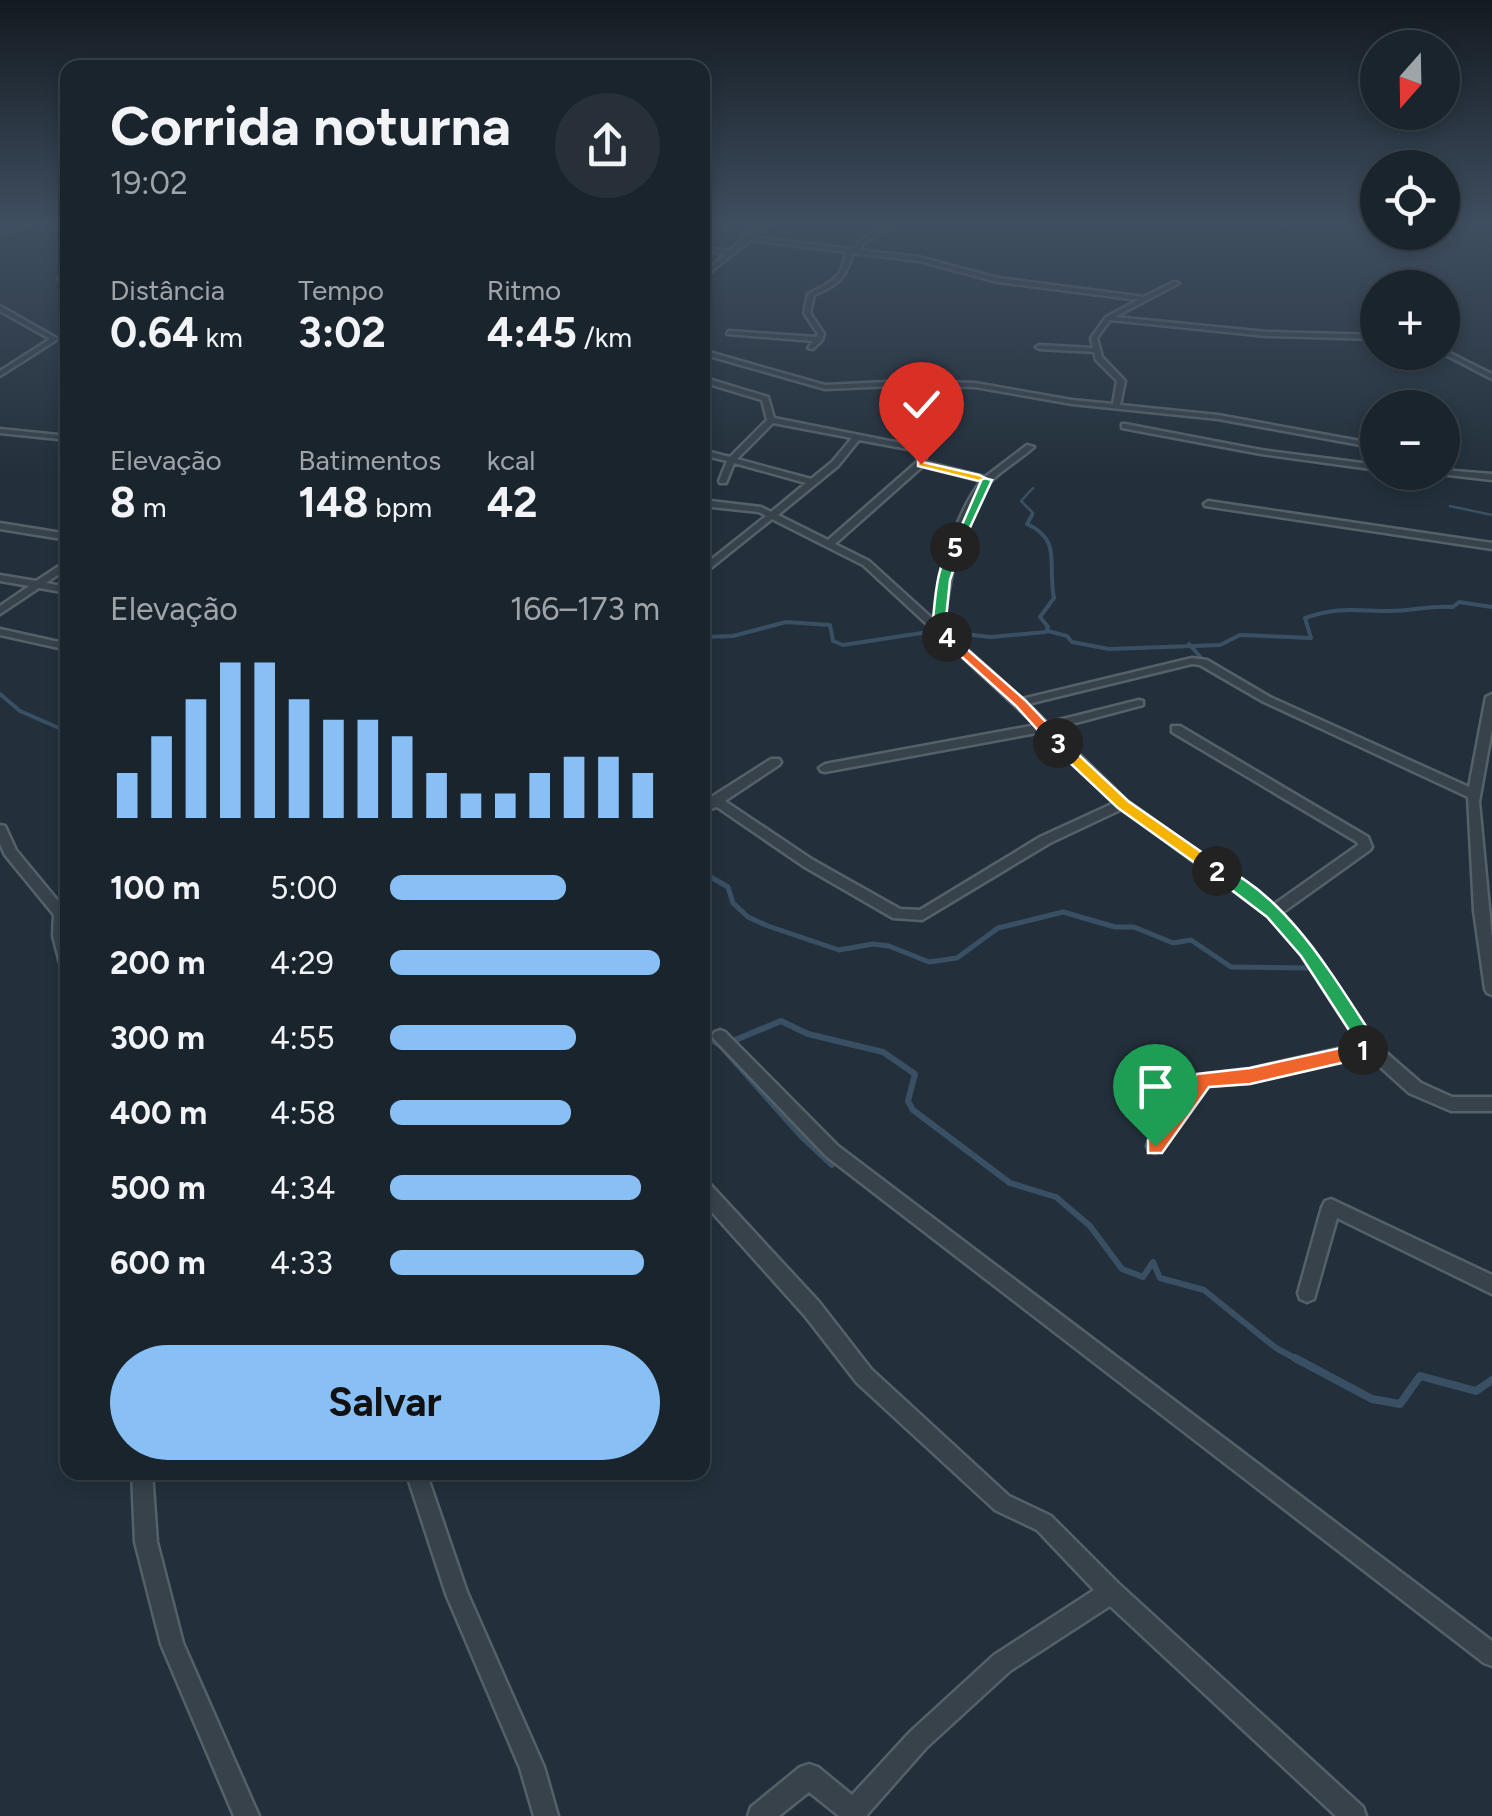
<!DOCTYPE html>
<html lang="pt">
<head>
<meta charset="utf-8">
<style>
  body { margin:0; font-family:Figtree,sans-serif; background:#273038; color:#f1f3f6; height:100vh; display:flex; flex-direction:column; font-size:38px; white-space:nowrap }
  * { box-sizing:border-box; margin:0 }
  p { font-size:32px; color:#9fa4a9 }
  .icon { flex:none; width:55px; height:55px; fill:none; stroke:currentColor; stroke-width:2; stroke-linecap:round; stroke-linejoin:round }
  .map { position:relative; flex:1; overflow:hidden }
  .side { position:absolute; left:60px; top:60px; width:650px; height:1420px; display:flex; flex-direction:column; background:#1a242c; border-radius:20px; box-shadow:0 5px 15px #0003,0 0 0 2px #384148 }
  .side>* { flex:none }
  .needle { width:65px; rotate:200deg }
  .controls { position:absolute; left:1360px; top:30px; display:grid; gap:20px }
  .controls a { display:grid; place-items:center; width:100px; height:100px; border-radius:50%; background:#1a242c; box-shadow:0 5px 15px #0003,0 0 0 2px #384148; font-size:50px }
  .pin { position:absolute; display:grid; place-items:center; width:85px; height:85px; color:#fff; margin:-102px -42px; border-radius:50% 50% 50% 0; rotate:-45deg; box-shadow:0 0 10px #0007 }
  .pin .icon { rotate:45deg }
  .km { position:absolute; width:50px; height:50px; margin:-25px; border-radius:50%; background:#222; color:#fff; font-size:28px; line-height:50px; text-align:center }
  .round { display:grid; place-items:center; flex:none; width:105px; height:105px; border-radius:52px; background:#273038 }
  .overview { display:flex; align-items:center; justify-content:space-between; height:170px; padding:0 50px }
  h1 { font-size:55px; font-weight:700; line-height:75px }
  .figures { display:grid; grid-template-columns:repeat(3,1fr); gap:15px; height:170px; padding:10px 50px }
  .figures div { display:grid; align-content:center }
  .figures b { font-size:42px; font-weight:700 }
  .figures small { font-size:28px; font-weight:400 }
  .figures p { font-size:28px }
  .chart { height:280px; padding:20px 50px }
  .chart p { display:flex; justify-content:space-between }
  .chart svg { width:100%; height:180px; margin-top:10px; stroke:#88c0f5; stroke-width:6 }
  .cta { display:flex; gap:20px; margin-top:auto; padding:20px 50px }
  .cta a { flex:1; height:115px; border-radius:60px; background:#88c0f5; color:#111; font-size:40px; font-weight:700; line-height:115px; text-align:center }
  ul { padding:0 50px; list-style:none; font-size:32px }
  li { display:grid; grid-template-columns:160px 120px 1fr; align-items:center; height:75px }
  li i { height:25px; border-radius:12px; background:#88c0f5 }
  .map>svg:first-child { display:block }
</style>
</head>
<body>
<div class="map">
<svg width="1492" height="1816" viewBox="0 0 1492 1816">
  <rect width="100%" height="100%" fill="#23303b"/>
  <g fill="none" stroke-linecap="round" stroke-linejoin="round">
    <g stroke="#395064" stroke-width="2.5">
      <polyline points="1450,506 1492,515"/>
      <polyline points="1031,517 1033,513 1021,501 1033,488"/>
    </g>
    <g stroke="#395064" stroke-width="4">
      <path d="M1048,631L1067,636L1072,642L1109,649L1220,645L1240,635L1311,638L1305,618C1339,606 1357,611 1390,611C1412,611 1431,605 1453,607L1459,602L1492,607"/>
      <path d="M702,637L733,636L786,622L830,625L833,641L843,645L935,631L991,637L1046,632L1048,627L1040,617L1054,598C1047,566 1063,540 1027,524L1032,515"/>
      <polyline points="1189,644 1204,661"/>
      <polyline points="0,694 20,711 66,731"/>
    </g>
    <g stroke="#395064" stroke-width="5">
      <polyline points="60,728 68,732"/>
      <polyline points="702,872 728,887 733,903 748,917 768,926 839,950 873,944 889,946 929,962 957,958 998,928 1063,912 1115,927 1134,927 1173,943 1191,940 1231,967 1310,968"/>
    </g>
    <g stroke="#395064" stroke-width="6">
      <polyline points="702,1033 721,1046 781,1021 808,1034 883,1052 915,1074 908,1101 913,1110 1010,1183 1056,1197 1090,1226 1122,1269 1143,1277 1153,1262 1160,1278 1204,1290 1276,1348 1300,1361"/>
      <polyline points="721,1046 801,1136 832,1165"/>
    </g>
    <polyline stroke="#395064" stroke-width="8" points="1295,1358 1372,1399 1400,1404 1420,1376 1476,1391 1492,1380"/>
    <g stroke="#556069" stroke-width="5">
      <g id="minor">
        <polygon points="47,222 68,222 68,226"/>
        <path d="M765,222H771L753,237L850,249L856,248L860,241L892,222H897L864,243L860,250L919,257L998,278L1144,297L1174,282L1179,283L1115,317L1267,332L1378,335V339L1267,336L1110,320L1097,338L1102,357L1125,381L1120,405L1218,415L1377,444V448L1218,419L1072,404L975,387L922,386L930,439L925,462L985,477L1027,445L1034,447C1021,459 1004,468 991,481C959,513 949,584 943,628L1022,699L1192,658L1207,660L1270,697L1469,787L1486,697L1492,694V729L1479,802L1492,939V995L1487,993L1485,989L1474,911L1468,797L1262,701L1200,665L1192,664L1028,704L1047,723L1139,700L1143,701V705L1053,729L1127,801L1273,905L1358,845L1357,842L1172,732V726H1180L1368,837L1372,847L1370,850L1282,913L1312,948L1375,1043L1421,1083L1452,1097H1492V1111H1451L1409,1093L1367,1055L1249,1083L1208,1086L1161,1151L1155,1153L1149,1151L1147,1146L1149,1141L1198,1075L1249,1069L1359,1044L1302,956L1268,916L1122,809L1050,843L922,920L893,918L803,866L717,807L702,812V803L771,759H779L781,762L779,765L725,801L813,860L900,909L920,910L1040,837L1114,803L1042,732L825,772L821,771L819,768L825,764L1036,725L863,565L772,519L702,575V567L766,516L759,512L702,506V500L761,507L771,512L806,483L734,463L726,483H720L719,481L727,461L702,455V450L730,457L767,420L762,400L702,382V377L768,397L774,418L920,447L922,439L915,385L825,389L702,354V350L825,385L908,381L975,383L1072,400L1113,404L1117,381L1096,360L1094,352L1039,349L1036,347L1039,345L1093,348L1091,338L1106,317L1138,300L998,282L919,261L852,253C848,277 836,286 814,295L810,313L824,334L822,340L813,349L808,348L813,341L727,334L729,331L816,337L818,334L804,313L808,294C830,282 842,280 846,252L750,240L702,279V274L726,254L702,251V247L730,251L744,237ZM773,423L852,438L832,462L811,479L737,459ZM859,440L919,451L917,462L828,540L778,515L838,466ZM923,466L981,481C952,520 941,572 934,620L869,561L835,544Z"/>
        <polygon points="1284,222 1290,222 1292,223 1289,225"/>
        <polygon points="1350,222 1357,222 1354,224"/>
        <polygon points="68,273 68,283 59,280 59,278"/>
        <polygon points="0,306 58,339 0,376 0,371 50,339 0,311"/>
        <polygon points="1442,349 1492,374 1492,379 1440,352 1442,352"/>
        <polygon points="1125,424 1261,450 1378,465 1378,470 1261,454 1122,428 1122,424"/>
        <polygon points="0,429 68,436 68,440 0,433"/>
        <polygon points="1442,470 1492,474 1492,480 1439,474 1442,472"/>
        <polygon points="1208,501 1492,543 1492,549 1205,506 1204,504"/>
        <polygon points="0,523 68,534 68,540 0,529"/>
        <polygon points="68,560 68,568 46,583 68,587 68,593 39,588 0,614 0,606 29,586 0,581 0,575 36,581"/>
        <polygon points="0,629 68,644 68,650 0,635"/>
        <polygon points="0,825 5,826 16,850 68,913 68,972 63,971 61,967 53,936 54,915 5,855 0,844"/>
        <polygon points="720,1030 725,1032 838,1146 1492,1641 1492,1666 1484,1663 826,1156 715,1040 712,1036 715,1032"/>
        <polygon points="702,1180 708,1182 819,1302 871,1369 1009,1496 1051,1516 1119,1584 1363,1807 1366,1816 1336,1816 1110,1606 1010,1671 926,1748 866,1816 839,1816 809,1792 779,1816 748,1816 751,1807 800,1767 809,1764 818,1767 852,1795 910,1732 994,1655 1094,1590 1037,1530 995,1510 857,1383 805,1316 702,1201"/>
        <polygon points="1331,1199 1492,1275 1492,1294 1337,1218 1314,1299 1307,1302 1300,1299 1298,1293 1322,1207 1325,1201"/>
        <polygon points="132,1472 152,1472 157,1542 183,1643 259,1816 234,1816 161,1644 135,1542"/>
        <polygon points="406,1472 426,1472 467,1592 544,1767 558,1816 534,1816 520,1768 446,1594"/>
      </g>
    </g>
    <g stroke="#556069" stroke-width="5">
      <polygon id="secondary" points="24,222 34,222 0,234 0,229"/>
    </g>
    <use href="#minor" fill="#37424b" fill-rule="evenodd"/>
    <use href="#secondary" fill="#45515e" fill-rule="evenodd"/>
  </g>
  <linearGradient id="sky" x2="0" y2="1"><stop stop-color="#131a20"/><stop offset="0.47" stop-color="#3f4e60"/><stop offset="1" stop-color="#3f4e60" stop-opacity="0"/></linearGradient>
  <rect width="1492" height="476" fill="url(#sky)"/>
  <polygon fill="#f0652b" stroke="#fff" stroke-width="2.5" points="1363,1043 1372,1050 1363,1058 1250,1084 1209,1087 1162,1153 1148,1153 1148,1140 1197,1074 1250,1068"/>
  <path fill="#22a559" stroke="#fff" stroke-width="2.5" d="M1217,865C1287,893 1337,983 1377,1043V1054L1357,1056L1354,1050L1358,1044L1301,956L1267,917L1212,875L1209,871Z"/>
  <polygon fill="#f5b400" stroke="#fff" stroke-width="2.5" points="1053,740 1063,740 1128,801 1223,867 1223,875 1212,875 1118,808 1053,747"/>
  <polygon fill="#f0652b" stroke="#fff" stroke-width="2.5" points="943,635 951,635 1025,700 1063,740 1063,747 1053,747 1016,706 943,640"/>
  <path fill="#22a559" stroke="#fff" stroke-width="2.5" d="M955,544L961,547L950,580L945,629L953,637L947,641L932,630C935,605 935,560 955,544Z"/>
  <polygon fill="#22a559" stroke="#fff" stroke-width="2.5" points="976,476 992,480 961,547 951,550 981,481"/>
  <polygon fill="#f5b400" stroke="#fff" stroke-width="2.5" points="918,461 979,475 985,478 979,481 918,466"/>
</svg>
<div class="controls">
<a><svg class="needle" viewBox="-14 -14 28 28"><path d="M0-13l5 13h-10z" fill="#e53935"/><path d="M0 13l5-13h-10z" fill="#9fa4a9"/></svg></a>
<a><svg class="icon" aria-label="locate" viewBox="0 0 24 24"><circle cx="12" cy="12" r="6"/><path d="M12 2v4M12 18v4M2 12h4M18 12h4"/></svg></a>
<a>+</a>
<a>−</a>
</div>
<div class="pin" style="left:1155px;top:1146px;background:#1e9e55"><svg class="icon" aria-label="arrive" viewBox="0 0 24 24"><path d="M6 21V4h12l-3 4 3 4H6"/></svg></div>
<div class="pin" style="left:921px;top:464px;background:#d93025"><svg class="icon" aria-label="check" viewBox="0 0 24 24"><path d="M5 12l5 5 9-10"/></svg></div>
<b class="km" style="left:1363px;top:1050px">1</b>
<b class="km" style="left:1217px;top:871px">2</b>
<b class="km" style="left:1058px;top:743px">3</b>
<b class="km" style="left:947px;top:637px">4</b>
<b class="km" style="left:955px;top:547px">5</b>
<section class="side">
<div class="overview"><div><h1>Corrida noturna</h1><p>19:02</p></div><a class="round"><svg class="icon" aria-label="share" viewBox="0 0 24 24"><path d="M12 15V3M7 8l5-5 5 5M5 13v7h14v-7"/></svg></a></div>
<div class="figures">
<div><p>Distância</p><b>0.64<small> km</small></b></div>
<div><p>Tempo</p><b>3:02</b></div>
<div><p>Ritmo</p><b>4:45<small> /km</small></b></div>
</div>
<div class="figures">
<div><p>Elevação</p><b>8<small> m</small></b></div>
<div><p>Batimentos</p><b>148<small> bpm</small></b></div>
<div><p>kcal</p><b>42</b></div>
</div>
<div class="chart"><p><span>Elevação</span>166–173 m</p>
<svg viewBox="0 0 160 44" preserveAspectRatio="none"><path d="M5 44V33M15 44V24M25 44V15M35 44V6M45 44V6M55 44V15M65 44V20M75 44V20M85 44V24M95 44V33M105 44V38M115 44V38M125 44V33M135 44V29M145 44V29M155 44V33"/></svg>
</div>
<ul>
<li><b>100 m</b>5:00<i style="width:65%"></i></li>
<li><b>200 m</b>4:29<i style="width:100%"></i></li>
<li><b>300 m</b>4:55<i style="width:69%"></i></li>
<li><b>400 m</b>4:58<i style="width:67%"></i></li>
<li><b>500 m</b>4:34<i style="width:93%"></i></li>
<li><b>600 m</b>4:33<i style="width:94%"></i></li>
</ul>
<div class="cta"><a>Salvar</a></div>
</section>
</div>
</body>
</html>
